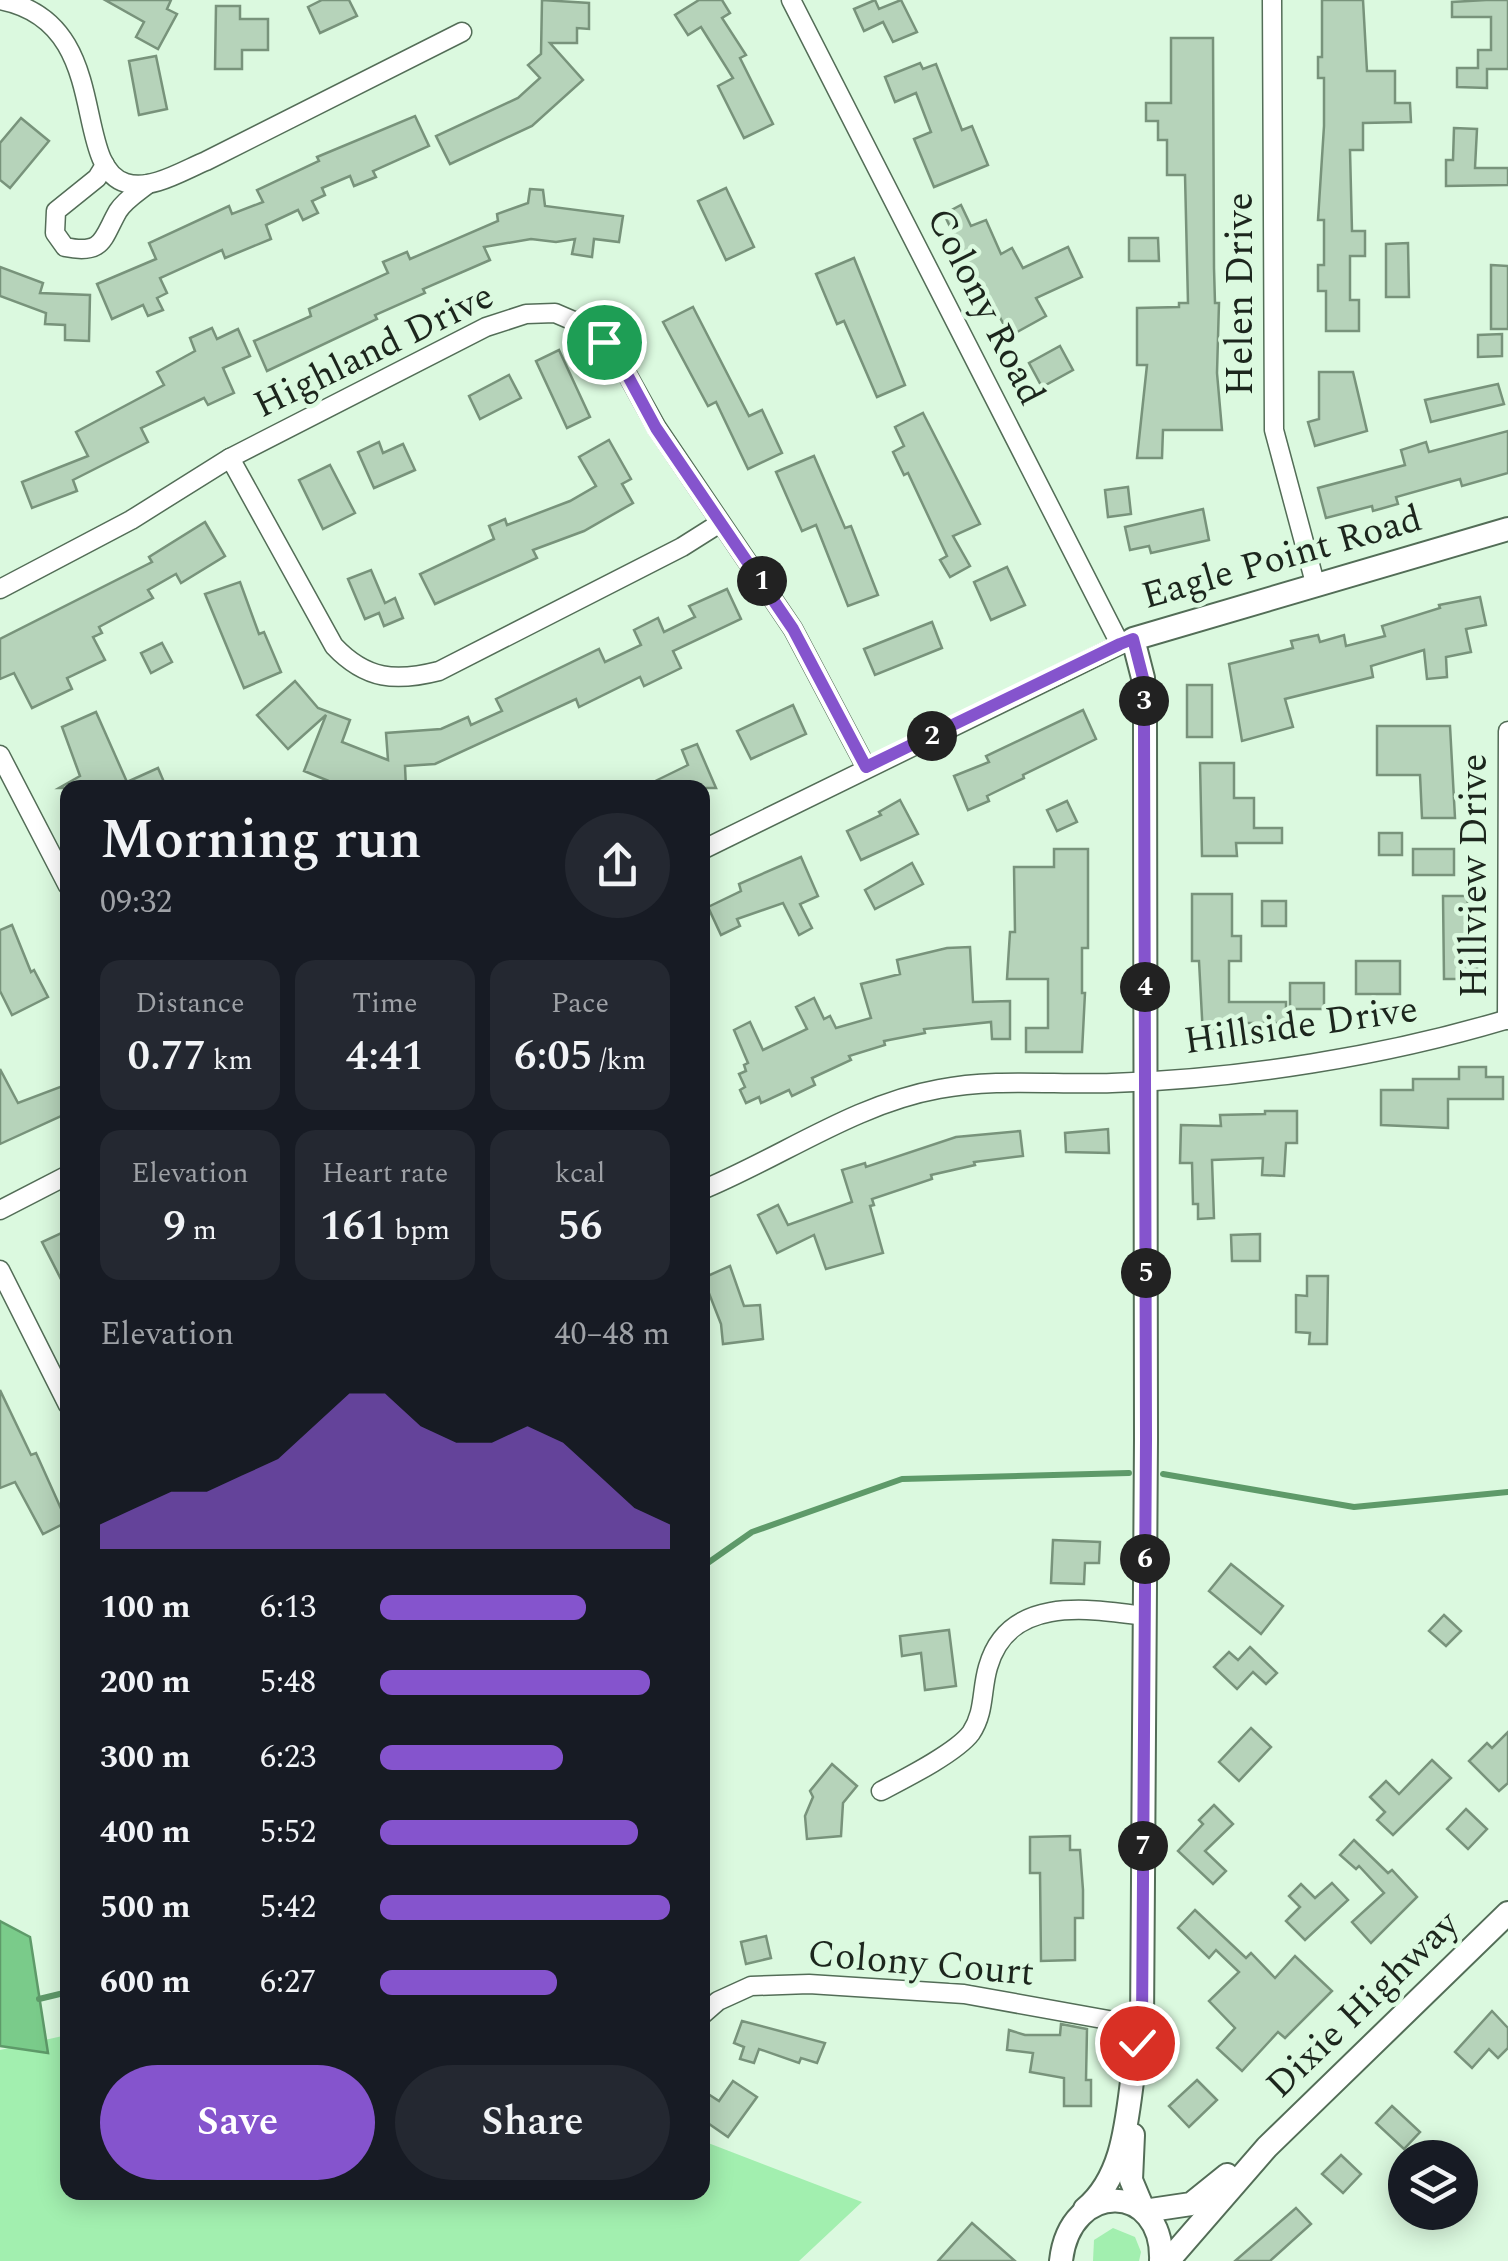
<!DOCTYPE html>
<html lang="en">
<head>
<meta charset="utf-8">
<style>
  body { margin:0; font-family:Spectral,serif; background:#242831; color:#f1f3f6; height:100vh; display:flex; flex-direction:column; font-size:38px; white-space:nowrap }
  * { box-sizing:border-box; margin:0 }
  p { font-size:32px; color:#9ea1a6 }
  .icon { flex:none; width:55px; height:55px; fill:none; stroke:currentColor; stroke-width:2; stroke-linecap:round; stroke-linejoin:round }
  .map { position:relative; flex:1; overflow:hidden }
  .side { position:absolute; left:60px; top:780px; width:650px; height:1420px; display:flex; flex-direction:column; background:#171b24; border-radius:20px; box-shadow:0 5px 25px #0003 }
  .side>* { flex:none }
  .fabs { position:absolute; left:1388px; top:2140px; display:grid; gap:20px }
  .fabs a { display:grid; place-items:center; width:90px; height:90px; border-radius:50%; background:#171b24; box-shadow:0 5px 25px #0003; font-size:50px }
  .pin { position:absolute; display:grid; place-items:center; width:85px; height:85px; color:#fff; margin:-42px; border:5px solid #fff; border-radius:50%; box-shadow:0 2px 10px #0007 }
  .km { position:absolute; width:50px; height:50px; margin:-25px; border-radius:50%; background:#222; color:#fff; font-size:28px; line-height:50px; text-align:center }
  .round { display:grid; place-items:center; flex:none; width:105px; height:105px; border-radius:52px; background:#242831 }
  .headline { display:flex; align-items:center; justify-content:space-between; height:170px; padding:0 40px }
  h1 { font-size:55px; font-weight:600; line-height:75px }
  .stats { display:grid; grid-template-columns:repeat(3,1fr); gap:15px; height:170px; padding:10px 40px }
  .stats div { display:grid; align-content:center; border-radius:20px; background:#242831; text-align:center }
  .stats b { font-size:42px; font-weight:600 }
  .stats small { font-size:28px; font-weight:400 }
  .stats p { font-size:28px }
  .chart { height:280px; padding:20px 40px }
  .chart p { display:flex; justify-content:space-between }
  .chart svg { width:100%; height:180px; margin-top:10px; fill:#8554cd; opacity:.7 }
  .action { display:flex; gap:20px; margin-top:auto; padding:20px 40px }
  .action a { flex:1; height:115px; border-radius:60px; background:#8554cd; color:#fff; font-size:40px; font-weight:600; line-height:115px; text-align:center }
  .action a+a { background:#242831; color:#f1f3f6 }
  ul { padding:0 40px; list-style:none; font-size:32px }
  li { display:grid; grid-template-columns:160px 120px 1fr; align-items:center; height:75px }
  li i { height:25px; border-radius:12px; background:#8554cd }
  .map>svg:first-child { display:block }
</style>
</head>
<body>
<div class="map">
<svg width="1508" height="2261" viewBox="0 0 1508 2261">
  <rect width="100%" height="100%" fill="#dbf9df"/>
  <g fill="#a2efaf">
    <polygon points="67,2035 68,2192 702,2192 703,2141 862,2202 799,2261 0,2261 0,2050"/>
    <polygon points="1113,2228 1135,2237 1141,2252 1139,2261 1093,2261 1094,2240"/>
  </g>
  <polygon fill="#7acb8a" stroke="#5e9a69" stroke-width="2.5" points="0,1921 30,1937 48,2053 0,2046"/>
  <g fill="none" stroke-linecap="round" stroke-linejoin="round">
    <g stroke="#5e9a69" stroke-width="6">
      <polyline points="1163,1474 1354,1507 1508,1492"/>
      <polyline points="702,1567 752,1532 902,1479 1129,1473"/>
      <polyline points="39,1999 68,1992"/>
    </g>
  </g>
  <g fill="#b6d3ba" stroke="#78937b" stroke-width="2.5">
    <polygon points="105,0 171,0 167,9 177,14 158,49 136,37 144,22"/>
    <polygon points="322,0 349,0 357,16 320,33 308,7"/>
    <polygon points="542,0 589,3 589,29 577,28 577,43 550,43 583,80 532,126 450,164 436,136 518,98 540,78 528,65 541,54"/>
    <polygon points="699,0 722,0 730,13 722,18 746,55 740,58 773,124 744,138 718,86 733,78 701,27 688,35 675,15"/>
    <polygon points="875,0 879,9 901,0 917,32 893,42 883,22 864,31 854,9"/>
    <polygon points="1322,0 1363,0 1367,71 1395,71 1395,103 1410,103 1411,122 1363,123 1363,150 1350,150 1352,231 1365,231 1365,256 1350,256 1350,300 1359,300 1359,331 1326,331 1326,291 1318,291 1318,265 1324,265 1324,220 1318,220 1324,126 1324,78 1318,78 1318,57 1322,57"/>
    <polygon points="1486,0 1508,0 1508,69 1487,69 1487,88 1457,87 1457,68 1478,68 1478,50 1491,50 1491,17 1452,17 1452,2"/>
    <polygon points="216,6 240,6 240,19 268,19 268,50 242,50 242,69 215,69"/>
    <polygon points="1171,38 1213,38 1214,268 1215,303 1219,303 1217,373 1222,430 1163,430 1162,458 1137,458 1147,365 1137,365 1137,308 1179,307 1179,303 1188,303 1185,175 1167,175 1167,140 1158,140 1158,121 1146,121 1146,103 1171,103"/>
    <polygon points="156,56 167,109 139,115 129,61"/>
    <polygon points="920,63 923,69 936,64 962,130 972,126 988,165 934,187 914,139 931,132 916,93 895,102 885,77"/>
    <polygon points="415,116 429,146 373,171 376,177 354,186 350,176 322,188 325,195 312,201 318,213 303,220 298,210 266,225 271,239 225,258 222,250 160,278 167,293 157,298 163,310 148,316 143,305 112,319 97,284 156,259 149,243 229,206 232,214 263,202 257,190 319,161 317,157"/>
    <polygon points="21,118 49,141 10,188 0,180 0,143"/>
    <polygon points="1454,128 1477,129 1475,168 1508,168 1508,185 1446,186 1446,160 1453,160"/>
    <polygon points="726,188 754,247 726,260 698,201"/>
    <polygon points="530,189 543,190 545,206 623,216 619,242 594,239 592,257 572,254 575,239 556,242 531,239 484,247 490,260 423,289 425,293 375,315 377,319 267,371 254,341 311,316 309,309 388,273 383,262 407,252 410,259 498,221 497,214 528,203"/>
    <polygon points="961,205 971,226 986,220 1001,254 1012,248 1023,268 1068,247 1082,277 1036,298 1046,316 1010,336 983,286 979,288 944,214"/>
    <polygon points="1129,238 1158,238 1159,261 1129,261"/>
    <polygon points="1408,243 1409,297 1386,297 1386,244"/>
    <polygon points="854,258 905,385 877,397 844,321 837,324 816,274"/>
    <polygon points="1491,265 1508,266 1508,329 1491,329"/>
    <polygon points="0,267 43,283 40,293 90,295 89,341 65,340 65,325 45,324 46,313 0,296"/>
    <polygon points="693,307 749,416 762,410 782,453 748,469 716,402 708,406 663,322"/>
    <polygon points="212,328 217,339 238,329 250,356 223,368 234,393 208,405 204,398 141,428 148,442 73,480 77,491 32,508 22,482 88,456 76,432 164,385 157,372 195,351 190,338"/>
    <polygon points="1502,334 1502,356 1478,357 1478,335"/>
    <polygon points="1060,346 1073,370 1042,387 1029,363"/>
    <polygon points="559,350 590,417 567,428 536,361"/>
    <polygon points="1319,372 1353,372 1367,431 1315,446 1308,422 1319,419"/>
    <polygon points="509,375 521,398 480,419 469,396"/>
    <polygon points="1498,384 1504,404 1431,422 1425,400"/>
    <polygon points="923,413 980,524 953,536 970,566 950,577 940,560 947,556 908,473 904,475 893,452 904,446 895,427"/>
    <polygon points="1508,431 1508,473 1462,486 1460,479 1396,497 1398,504 1373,511 1372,506 1326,518 1318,488 1405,465 1401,450 1426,442 1429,452"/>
    <polygon points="609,440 631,479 622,484 633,503 584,531 533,550 537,558 435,604 420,574 494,539 489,526 505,519 507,525 570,501 596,486 579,457"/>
    <polygon points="379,442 383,453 403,444 415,470 374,488 358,452"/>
    <polygon points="814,456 845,528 851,526 878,595 848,606 816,525 802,531 776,472"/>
    <polygon points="330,465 355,513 323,529 299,480"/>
    <polygon points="1128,487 1131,514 1108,517 1105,490"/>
    <polygon points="1203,509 1209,540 1151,553 1149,546 1130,550 1125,527"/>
    <polygon points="205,522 225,556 181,583 176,574 148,590 153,598 99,627 102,633 93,637 105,660 67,678 72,689 32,708 14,673 0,679 0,639 152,562 149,557"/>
    <polygon points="1007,567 1025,605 991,620 974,582"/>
    <polygon points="371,570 385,603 395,598 403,618 384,626 379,613 365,619 348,579"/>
    <polygon points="240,582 259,634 264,632 281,672 244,688 205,594"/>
    <polygon points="727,589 741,619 673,651 681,668 644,686 640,677 579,707 576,699 435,764 405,766 406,788 346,788 304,771 326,715 288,749 257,715 295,681 318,708 350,720 342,742 388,760 386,733 441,729 468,717 471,725 502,711 496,699 599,649 605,662 641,645 634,630 658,618 664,632 695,617 689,606"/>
    <polygon points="1480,597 1486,625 1466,629 1471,652 1446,657 1447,677 1427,679 1424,650 1371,666 1373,677 1285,699 1293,727 1242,741 1229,664 1293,648 1291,641 1318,635 1320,642 1344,635 1346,646 1385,636 1382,626 1440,608 1439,605"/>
    <polygon points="932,622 942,648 875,675 864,649"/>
    <polygon points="162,643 172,662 151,673 141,653"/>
    <rect x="1187" y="685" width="25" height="52"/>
    <polygon points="793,705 806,734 751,759 737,731"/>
    <polygon points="1083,710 1096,739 1023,775 1024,778 987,796 989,801 968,810 954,776 989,762 986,756"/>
    <polygon points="96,712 127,782 158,768 164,782 151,788 59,788 80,776 62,727"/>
    <polygon points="1377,726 1450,726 1455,818 1422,818 1420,775 1377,775"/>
    <polygon points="697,744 716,788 641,788 688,765 682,750"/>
    <polygon points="1200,763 1234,763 1234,798 1254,798 1254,828 1282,828 1282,843 1236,843 1237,856 1202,856"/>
    <polygon points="900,800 918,834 861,860 847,831 881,815 879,812"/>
    <polygon points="1067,801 1077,822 1057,831 1047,810"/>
    <rect x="1379" y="833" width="23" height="22"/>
    <polygon points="1054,849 1088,849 1088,948 1082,948 1082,993 1085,993 1082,1052 1026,1052 1026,1028 1048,1028 1048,979 1007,979 1010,932 1015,932 1014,867 1054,867"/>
    <rect x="1413" y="849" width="41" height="26"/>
    <polygon points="801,857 818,896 800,904 812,928 799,935 783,903 737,919 740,926 721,935 708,907 741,891 739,884"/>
    <polygon points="912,863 923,884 875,909 865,890"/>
    <polygon points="1192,894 1232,894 1232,936 1241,936 1241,961 1229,961 1229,1002 1286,1002 1286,1023 1239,1023 1239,1035 1203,1036 1199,961 1192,961"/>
    <polygon points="1443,896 1468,896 1465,955 1477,955 1477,979 1444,979"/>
    <rect x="1262" y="901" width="24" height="25"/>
    <polygon points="12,925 31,972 34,970 48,997 12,1015 0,991 0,930"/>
    <polygon points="970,947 973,1002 1010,1001 1010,1039 992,1039 991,1022 924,1029 925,1033 884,1041 885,1045 849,1056 851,1060 812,1078 815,1085 792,1096 789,1090 761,1103 759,1097 746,1103 740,1090 745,1087 739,1074 746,1071 744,1065 748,1063 734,1030 750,1022 763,1050 807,1029 796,1007 814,998 824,1019 830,1016 836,1028 871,1018 861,984 900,974 897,960 947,948"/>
    <rect x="1356" y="961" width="44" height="33"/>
    <rect x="1290" y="983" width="34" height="26"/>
    <polygon points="1459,1067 1486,1067 1486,1077 1503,1077 1503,1099 1448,1099 1448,1128 1381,1125 1381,1090 1413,1090 1413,1079 1459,1079"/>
    <polygon points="0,1069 18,1103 68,1084 68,1113 0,1144"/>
    <polygon points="1265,1111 1297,1111 1297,1143 1286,1143 1284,1176 1262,1175 1263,1158 1212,1160 1214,1218 1198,1219 1198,1204 1193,1204 1192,1163 1180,1163 1181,1125 1221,1126 1220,1115 1265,1114"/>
    <polygon points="1108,1129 1109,1153 1066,1152 1065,1133"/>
    <polygon points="1020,1131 1023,1156 974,1162 975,1165 931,1175 932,1179 872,1199 874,1205 870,1206 883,1253 826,1269 814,1235 777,1253 758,1215 778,1205 788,1225 852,1202 842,1170 865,1163 866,1167 956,1137"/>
    <polygon points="68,1230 68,1291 67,1291 42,1242"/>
    <polygon points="1260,1234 1260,1261 1232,1261 1231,1235"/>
    <polygon points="730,1266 744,1306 760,1305 763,1339 723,1344 721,1324 703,1278"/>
    <polygon points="1307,1276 1328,1276 1327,1344 1309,1344 1310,1333 1296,1332 1296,1295 1307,1296"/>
    <polygon points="0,1390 31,1455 36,1453 67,1522 43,1534 15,1482 0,1488"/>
    <polygon points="1053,1540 1100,1542 1099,1563 1085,1563 1084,1584 1051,1583"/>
    <polygon points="1231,1564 1283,1606 1261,1634 1209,1591"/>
    <polygon points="1444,1615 1461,1631 1446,1646 1429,1631"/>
    <polygon points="949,1630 956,1686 925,1690 921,1653 902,1656 900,1636"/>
    <polygon points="1250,1647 1277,1673 1266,1684 1253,1672 1237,1689 1214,1667 1229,1652 1238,1660"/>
    <polygon points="1251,1728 1271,1747 1239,1781 1219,1762"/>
    <polygon points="1508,1732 1508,1783 1499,1791 1469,1761 1487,1743 1492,1748"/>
    <polygon points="1432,1760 1451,1778 1393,1835 1377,1820 1385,1812 1370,1797 1386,1781 1399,1794"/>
    <polygon points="832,1764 857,1786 843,1803 841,1836 807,1839 805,1816 813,1797 810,1791"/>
    <polygon points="1214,1805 1233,1824 1205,1851 1226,1871 1213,1884 1178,1851 1203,1824 1199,1820"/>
    <polygon points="1466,1809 1487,1829 1468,1849 1447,1829"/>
    <polygon points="1070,1836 1070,1850 1080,1850 1083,1890 1083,1918 1075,1918 1075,1960 1041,1961 1040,1873 1030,1873 1030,1837"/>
    <polygon points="1354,1840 1388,1873 1392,1870 1417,1897 1371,1943 1352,1922 1384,1893 1359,1866 1356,1869 1340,1855"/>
    <polygon points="1332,1883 1348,1900 1305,1940 1286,1921 1300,1907 1289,1896 1301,1884 1315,1898"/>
    <polygon points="1195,1910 1246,1958 1251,1953 1275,1978 1295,1956 1332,1991 1285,2038 1278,2032 1242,2071 1217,2048 1235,2028 1209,2001 1239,1972 1216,1950 1209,1958 1178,1928"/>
    <polygon points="766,1936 771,1958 746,1964 741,1942"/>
    <polygon points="1492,2011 1508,2028 1508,2048 1498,2058 1489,2049 1472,2068 1455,2052"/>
    <polygon points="742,2021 825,2043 817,2063 801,2058 799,2063 759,2049 754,2063 740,2059 744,2047 734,2043"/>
    <polygon points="1061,2024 1087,2029 1086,2080 1091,2080 1091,2106 1064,2106 1064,2078 1030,2072 1033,2053 1007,2050 1009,2030 1025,2035 1060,2035"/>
    <polygon points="1197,2080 1217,2100 1189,2127 1169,2106"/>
    <polygon points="733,2081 757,2097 728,2137 702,2119 702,2090 719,2101"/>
    <polygon points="1392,2106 1420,2132 1404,2149 1376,2123"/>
    <polygon points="1341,2155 1361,2174 1343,2193 1322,2174"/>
    <polygon points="1296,2208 1311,2224 1270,2261 1235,2261"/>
    <polygon points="972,2223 1015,2261 938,2261"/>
  </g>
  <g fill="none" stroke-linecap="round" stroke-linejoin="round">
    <g stroke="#536d57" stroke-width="21">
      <g id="street">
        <path d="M0,0C115,22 69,166 126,183C151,191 184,170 206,161L462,32"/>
        <polyline points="791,0 1120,644"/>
        <polyline points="1272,0 1274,430 1315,583"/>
        <path d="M105,165L97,178L56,211L55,233L65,247C104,255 102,239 118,211C125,200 138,192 148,184"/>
        <path d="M230,458L334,646C366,680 396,682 439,671L682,547L720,523"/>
        <polyline points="0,589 131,520 230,458 486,327 526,314 555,313 583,325 605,343 622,365 657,428 793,629 866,767"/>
        <polyline points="0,755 68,886"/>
        <polyline points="702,850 1128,641"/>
        <polyline points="1507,1020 1508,731"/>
        <path d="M702,1190C780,1158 855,1104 939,1089C996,1078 1054,1085 1112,1083C1241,1079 1385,1056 1508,1019"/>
        <polyline points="0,1210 68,1175"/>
        <polyline points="0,1270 68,1405"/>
        <path d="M881,1791C904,1779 956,1753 971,1733C985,1712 981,1691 988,1667C1008,1596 1086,1608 1144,1616"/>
        <polyline points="702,2015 718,2001 751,1986 809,1984 964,1994 1142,2026"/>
      </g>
    </g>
    <g stroke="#536d57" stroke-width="26">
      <g id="secondary">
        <polyline points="1133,2135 1131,2180 1144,2211"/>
        <path d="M1085,2209C1136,2167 1125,2083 1142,2026L1146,1439L1145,721L1143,678L1133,639L1508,529"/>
        <polyline points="1144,2211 1191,2204 1227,2175"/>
        <path d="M1061,2261C1070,2179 1164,2182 1161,2261"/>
        <polyline points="1168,2261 1267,2147 1508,1913"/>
      </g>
    </g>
    <use href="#street" stroke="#fff" stroke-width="18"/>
    <use href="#secondary" stroke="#fff" stroke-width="22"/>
  </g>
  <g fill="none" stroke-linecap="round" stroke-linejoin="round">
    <g stroke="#fff" stroke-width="20">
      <polyline id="route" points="604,342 622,365 656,428 793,629 866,767 1120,644 1133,639 1143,678 1144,721 1146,1439 1142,2026 1137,2043"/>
    </g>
    <use href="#route" stroke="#8554cd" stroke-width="12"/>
  </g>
  <g text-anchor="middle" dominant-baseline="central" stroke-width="9" stroke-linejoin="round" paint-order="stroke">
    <g font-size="38" fill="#1c261d" stroke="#dbf9df">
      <text transform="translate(1241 294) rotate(-90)">Helen Drive</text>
      <text transform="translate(985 307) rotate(63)">Colony Road</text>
      <text transform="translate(374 351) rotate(-26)">Highland Drive</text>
      <text transform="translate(1282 558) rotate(-16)">Eagle Point Road</text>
      <text transform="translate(1475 876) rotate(-90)">Hillview Drive</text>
      <text transform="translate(1301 1026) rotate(-8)">Hillside Drive</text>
      <text transform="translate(921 1964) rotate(5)">Colony Court</text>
      <text transform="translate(1363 2005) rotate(-44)">Dixie Highway</text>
    </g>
  </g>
</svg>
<div class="fabs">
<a><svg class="icon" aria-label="layers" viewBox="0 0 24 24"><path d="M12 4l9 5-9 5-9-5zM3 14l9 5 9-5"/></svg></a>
</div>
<div class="pin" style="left:604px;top:342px;background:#1e9e55"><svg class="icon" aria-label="arrive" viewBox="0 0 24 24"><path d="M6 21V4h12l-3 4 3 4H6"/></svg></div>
<div class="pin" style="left:1137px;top:2043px;background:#d93025"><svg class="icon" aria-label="check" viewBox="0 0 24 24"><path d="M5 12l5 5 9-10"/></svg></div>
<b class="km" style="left:762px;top:581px">1</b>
<b class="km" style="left:932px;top:736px">2</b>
<b class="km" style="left:1144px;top:701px">3</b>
<b class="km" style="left:1145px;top:987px">4</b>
<b class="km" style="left:1146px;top:1273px">5</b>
<b class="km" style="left:1145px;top:1559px">6</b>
<b class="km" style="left:1143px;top:1846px">7</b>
<section class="side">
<div class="headline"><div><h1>Morning run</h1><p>09:32</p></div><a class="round"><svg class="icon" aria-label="share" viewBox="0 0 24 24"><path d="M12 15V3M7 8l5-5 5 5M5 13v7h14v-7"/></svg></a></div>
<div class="stats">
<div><p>Distance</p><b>0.77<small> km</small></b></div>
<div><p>Time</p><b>4:41</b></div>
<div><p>Pace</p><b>6:05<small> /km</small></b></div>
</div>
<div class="stats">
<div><p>Elevation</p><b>9<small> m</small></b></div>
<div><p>Heart rate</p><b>161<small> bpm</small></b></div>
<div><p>kcal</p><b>56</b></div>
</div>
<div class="chart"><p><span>Elevation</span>40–48 m</p>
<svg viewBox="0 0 160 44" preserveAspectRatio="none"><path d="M0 44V38L10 34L20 30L30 30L40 26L50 22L60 14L70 6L80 6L90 14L100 18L110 18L120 14L130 18L140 26L150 34L160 38V44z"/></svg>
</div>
<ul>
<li><b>100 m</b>6:13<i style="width:71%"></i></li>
<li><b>200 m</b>5:48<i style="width:93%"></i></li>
<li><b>300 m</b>6:23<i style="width:63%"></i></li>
<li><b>400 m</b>5:52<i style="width:89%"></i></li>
<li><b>500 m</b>5:42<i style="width:100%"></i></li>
<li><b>600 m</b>6:27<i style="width:61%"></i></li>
</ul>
<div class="action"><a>Save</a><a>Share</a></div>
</section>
</div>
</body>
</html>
